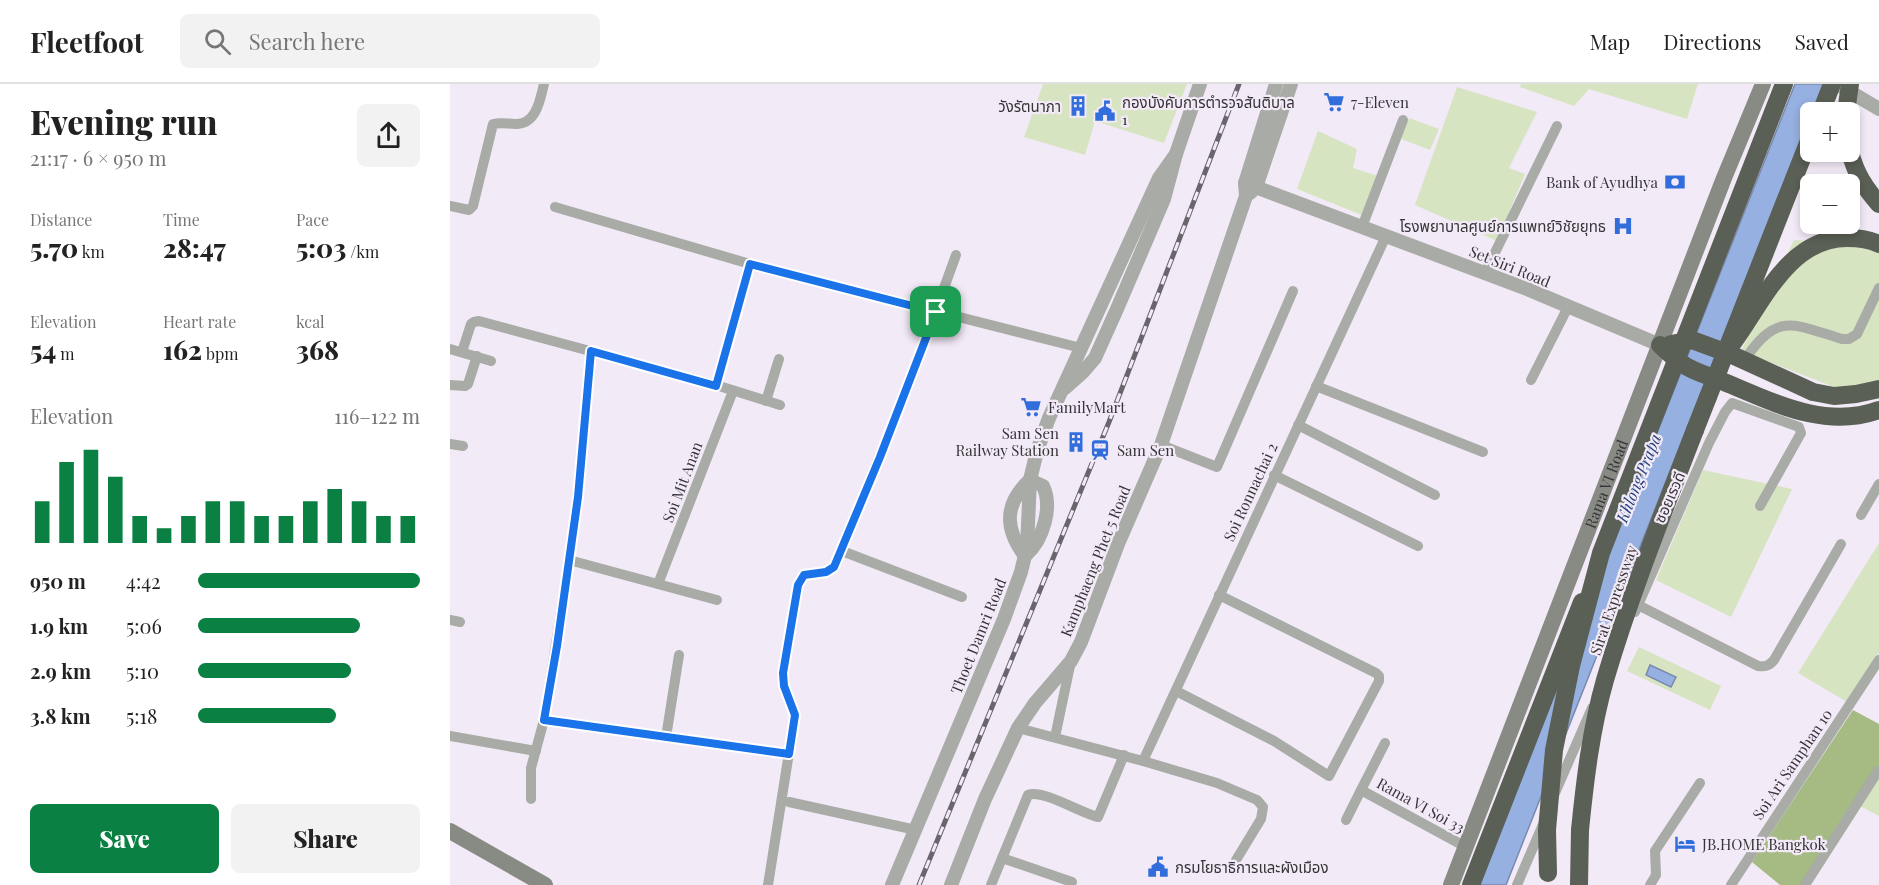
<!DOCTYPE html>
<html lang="en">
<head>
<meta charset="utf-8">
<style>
  body { margin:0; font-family:"Playfair Display","Noto Sans Thai",serif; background:#f2f2f2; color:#222; height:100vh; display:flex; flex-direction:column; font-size:22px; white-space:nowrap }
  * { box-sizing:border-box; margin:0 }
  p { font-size:20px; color:#767676 }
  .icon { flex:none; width:33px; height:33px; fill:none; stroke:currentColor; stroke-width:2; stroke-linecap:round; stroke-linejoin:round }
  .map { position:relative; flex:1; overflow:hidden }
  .details { display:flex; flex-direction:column; background:#fff; width:450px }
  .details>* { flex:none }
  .fabs { position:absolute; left:1350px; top:18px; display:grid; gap:12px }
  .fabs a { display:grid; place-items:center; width:60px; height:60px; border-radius:9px; background:#fff; box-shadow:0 3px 9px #0003; font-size:30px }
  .pin { position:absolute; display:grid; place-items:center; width:51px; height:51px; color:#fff; margin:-26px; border-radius:12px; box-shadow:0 3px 9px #0006 }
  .round { display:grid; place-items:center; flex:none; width:63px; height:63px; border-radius:9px; background:#f2f2f2 }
  .headline { display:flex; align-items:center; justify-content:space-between; height:102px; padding:0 30px }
  h1 { font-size:33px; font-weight:800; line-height:45px }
  .metrics { display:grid; grid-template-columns:repeat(3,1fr); gap:9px; height:102px; padding:6px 30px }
  .metrics div { display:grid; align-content:center }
  .metrics b { font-size:26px; font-weight:800 }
  .metrics small { font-size:16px; font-weight:400 }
  .metrics p { font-size:16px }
  .chart { height:168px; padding:12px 30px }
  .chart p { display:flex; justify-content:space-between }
  .chart svg { width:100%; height:108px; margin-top:6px; stroke:#0b8043; stroke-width:6 }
  .primary-button { display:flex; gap:12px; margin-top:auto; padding:12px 30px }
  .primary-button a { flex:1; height:69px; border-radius:9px; background:#0b8043; color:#fff; font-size:24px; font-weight:800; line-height:69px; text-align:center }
  .primary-button a+a { background:#f2f2f2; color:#222 }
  ul { padding:0 30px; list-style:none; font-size:20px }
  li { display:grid; grid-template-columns:96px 72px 1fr; align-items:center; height:45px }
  li i { height:15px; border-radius:8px; background:#0b8043 }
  header { display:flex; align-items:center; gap:36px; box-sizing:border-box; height:84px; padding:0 30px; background:#fff; border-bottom:2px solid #e0e0e0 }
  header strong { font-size:28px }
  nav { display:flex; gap:33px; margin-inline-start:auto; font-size:21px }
  .search { width:420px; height:54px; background:#f2f2f2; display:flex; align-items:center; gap:15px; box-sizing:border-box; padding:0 21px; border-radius:9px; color:#767676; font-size:22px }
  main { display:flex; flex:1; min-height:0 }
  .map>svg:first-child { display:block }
</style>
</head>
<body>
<header>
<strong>Fleetfoot</strong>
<div class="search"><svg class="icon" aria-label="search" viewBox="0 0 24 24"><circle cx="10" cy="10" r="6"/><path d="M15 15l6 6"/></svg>Search here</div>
<nav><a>Map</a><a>Directions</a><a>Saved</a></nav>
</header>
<main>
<section class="details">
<div class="headline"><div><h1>Evening run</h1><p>21:17 · 6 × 950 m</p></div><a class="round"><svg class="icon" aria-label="share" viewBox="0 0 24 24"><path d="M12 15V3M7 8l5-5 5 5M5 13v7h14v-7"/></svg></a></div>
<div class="metrics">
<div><p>Distance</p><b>5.70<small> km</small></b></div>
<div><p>Time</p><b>28:47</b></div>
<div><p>Pace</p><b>5:03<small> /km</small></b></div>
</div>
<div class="metrics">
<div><p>Elevation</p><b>54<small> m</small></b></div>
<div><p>Heart rate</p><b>162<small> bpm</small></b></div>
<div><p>kcal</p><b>368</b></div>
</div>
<div class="chart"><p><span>Elevation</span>116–122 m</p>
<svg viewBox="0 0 160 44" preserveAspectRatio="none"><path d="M5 44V27M15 44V11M25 44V6M35 44V17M45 44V33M55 44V38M65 44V33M75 44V27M85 44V27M95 44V33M105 44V33M115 44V27M125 44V22M135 44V27M145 44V33M155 44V33"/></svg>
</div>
<ul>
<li><b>950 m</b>4:42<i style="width:100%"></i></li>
<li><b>1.9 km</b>5:06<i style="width:73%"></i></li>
<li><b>2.9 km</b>5:10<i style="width:69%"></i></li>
<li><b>3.8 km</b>5:18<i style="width:62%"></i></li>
</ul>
<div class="primary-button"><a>Save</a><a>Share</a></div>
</section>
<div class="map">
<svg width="1429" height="801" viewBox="0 0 1429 801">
  <rect width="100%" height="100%" fill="#f3eaf7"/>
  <g fill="#d7e4c1">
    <polygon points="593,0 737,0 714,59 645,37 635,71 574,53"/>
    <polygon points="1071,0 1248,0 1237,35 1139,5 1124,22 1070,3"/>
    <polygon points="1007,3 1087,28 1059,84 1075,90 1047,157 965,121"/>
    <polygon points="959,34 989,45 980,66 951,55"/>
    <polygon points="868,47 907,65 903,84 928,92 914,132 847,105"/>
    <polygon points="1344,156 1418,161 1429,166 1429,296 1417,302 1384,303 1291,267"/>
    <polygon points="1253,386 1342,405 1281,533 1206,496"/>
    <polygon points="1429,459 1429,568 1397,618 1348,589"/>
    <polygon points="1189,563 1271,602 1260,626 1177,587"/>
    <polygon points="1429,693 1429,732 1410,722"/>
  </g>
  <polygon fill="#a6ba83" points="1403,626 1429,640 1429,686 1352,801 1330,801 1302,778"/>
  <g fill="#95b0e1" stroke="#798aae" stroke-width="1.5">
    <polygon points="1345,0 1374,0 1363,28 1360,28 1360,34 1056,801 1028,801"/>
    <polygon points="1200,581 1226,593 1221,603 1196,591"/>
  </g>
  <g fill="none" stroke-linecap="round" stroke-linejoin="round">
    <g stroke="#a8aba6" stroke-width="10">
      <path d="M0,122L19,126L23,122L43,40C51,38 58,40 66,40C87,40 90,15 94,0"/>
      <polyline points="105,123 300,180 631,264"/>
      <polyline points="912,143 953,36"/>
      <polyline points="1035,189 1107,42"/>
      <polyline points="0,265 41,277"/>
      <polyline points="12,268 21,240 24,238 29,237 266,301 330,321"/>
      <path d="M1294,277C1327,227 1342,240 1392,255H1399L1407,250L1429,204"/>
      <polyline points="1081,296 1118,223"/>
      <polyline points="0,301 15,302 18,300 27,272"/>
      <polyline points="266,301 300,180"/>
      <polyline points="866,302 1033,368"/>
      <polyline points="316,317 329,275"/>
      <polyline points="848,341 985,411"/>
      <polyline points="0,360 13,362"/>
      <polyline points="711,361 767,383 843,207"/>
      <polyline points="824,391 968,462"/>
      <polyline points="1411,431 1429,400"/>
      <polyline points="392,467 512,513"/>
      <polyline points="119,476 267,516"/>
      <polyline points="208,500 283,307"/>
      <path d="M1188,521L1308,582C1315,583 1319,582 1324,576L1391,460"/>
      <polyline points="1185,528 1259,359 1275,328 1282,319 1349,343 1351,349 1310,422"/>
      <polyline points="0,536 10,538"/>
      <polyline points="726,607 824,657 879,692 929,597 929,592 926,589 769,511"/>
      <polyline points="94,636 339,670"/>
      <polyline points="568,644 693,677 767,699 807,716 813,723 811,735 786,776"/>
      <polyline points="0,652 86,667"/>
      <polyline points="216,653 229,571"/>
      <polyline points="605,653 621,577"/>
      <polyline points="693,677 936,152"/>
      <polyline points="911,706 935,659"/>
      <polyline points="1105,709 1142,624"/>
      <polyline points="81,715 81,684 94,636 122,458 130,389 141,267"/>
      <polyline points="339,718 466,746"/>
      <polyline points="896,736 911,706 1016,763"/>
      <polyline points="552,774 622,798"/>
      <polyline points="318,801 345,631 334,601 333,589 348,501 354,491 376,488 384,483 459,300 506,171"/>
      <path d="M541,801L578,711C593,705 630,729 648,733L674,671"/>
      <polyline points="1067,801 1094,738"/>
      <polyline points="1200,801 1206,791 1205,767 1250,699"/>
      <polyline points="1281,801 1429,576"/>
      <polyline points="1355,801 1428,687"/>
    </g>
    <g stroke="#a8aba6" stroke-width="14">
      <polyline points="1392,3 1429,25"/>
      <polyline points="795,99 1077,205 1210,261"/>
      <polyline points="800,109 806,103 841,0"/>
      <polyline points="615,304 633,288 645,274 667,225 714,115 726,70 750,0"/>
      <path d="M576,471C593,456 603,423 593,402L580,396"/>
      <path d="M575,472C554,444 554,420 580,396"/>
      <polyline points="442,801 554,535 571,488 577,463 580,396 587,367 599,334 709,94 726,70"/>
      <polyline points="501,801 535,715 568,644 585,619 621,577 631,558 668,460 711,361 796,112 795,99 826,0"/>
    </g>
    <g stroke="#878b83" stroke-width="16">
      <polyline points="0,747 95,801"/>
      <path id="s1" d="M1001,801L1274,94L1313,0"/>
    </g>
    <g stroke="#5a6055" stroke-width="18">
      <polyline points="1371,28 1382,0"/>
      <path d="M1400,67C1405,89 1415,104 1429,120"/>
      <polyline points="1221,260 1242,256 1280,270 1363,308 1384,312 1406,310 1429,305"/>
      <path d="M1282,260C1312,220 1338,154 1397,154C1408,154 1419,155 1429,160"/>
      <path d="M1210,261C1217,267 1224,274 1231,279C1243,288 1260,292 1274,298C1323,318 1375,346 1429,326"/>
      <polyline points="1245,346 1258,313"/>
      <polyline points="1021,801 1132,518"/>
      <polyline points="1129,801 1130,746"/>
    </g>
    <g stroke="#6a656c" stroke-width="5">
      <polyline id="rail" points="469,801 659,338 789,0"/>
    </g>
    <use href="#rail" stroke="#f3eaf7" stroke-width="3" stroke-dasharray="9" stroke-linecap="butt"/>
    <g stroke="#5a6055" stroke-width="18">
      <polyline points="1396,28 1400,0"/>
      <polyline points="1258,313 1360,54"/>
      <path d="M1130,746C1135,696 1141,645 1155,596C1180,511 1213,429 1245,346"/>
      <polyline points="1098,789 1097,746 1104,666 1121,582 1151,469 1334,0"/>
    </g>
  </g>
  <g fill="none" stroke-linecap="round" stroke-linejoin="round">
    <g stroke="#fff" stroke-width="12">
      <polygon id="route" points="300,180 486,228 430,373 384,483 376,488 354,491 348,501 333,589 334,602 345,631 339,670 94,636 107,562 128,413 141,267 266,302"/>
    </g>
    <use href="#route" stroke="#1a73e8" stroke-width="8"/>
  </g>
  <defs>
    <g id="supermarket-bare" transform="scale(1.62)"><path d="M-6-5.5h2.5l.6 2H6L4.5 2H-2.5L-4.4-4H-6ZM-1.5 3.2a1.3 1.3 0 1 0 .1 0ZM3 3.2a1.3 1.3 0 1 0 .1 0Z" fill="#316edc" stroke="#f3eaf7" stroke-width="2.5" paint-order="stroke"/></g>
    <g id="building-bare" transform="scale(1.62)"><path d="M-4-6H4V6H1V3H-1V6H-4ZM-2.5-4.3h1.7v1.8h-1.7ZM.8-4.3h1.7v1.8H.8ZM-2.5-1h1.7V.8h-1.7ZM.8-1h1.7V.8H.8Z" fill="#316edc" stroke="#f3eaf7" stroke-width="2.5" paint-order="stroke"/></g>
    <g id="civic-bare" transform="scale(1.62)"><path d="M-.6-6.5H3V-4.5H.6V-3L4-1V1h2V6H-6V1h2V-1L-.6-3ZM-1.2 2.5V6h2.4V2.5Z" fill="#316edc" stroke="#f3eaf7" stroke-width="2.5" paint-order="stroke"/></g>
    <g id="bank-bare" transform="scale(1.62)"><path d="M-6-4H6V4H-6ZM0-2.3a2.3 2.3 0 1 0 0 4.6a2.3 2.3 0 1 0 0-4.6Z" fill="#316edc" stroke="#f3eaf7" stroke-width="2.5" paint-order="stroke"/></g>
    <g id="hospital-bare" transform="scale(1.62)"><path d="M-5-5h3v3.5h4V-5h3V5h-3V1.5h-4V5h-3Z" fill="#316edc" stroke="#f3eaf7" stroke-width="2.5" paint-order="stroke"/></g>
    <g id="station-bare" transform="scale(1.62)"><path d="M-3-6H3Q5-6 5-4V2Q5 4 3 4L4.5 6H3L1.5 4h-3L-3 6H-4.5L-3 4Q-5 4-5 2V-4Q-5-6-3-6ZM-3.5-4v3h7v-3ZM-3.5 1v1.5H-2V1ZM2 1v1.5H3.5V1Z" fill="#316edc" stroke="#f3eaf7" stroke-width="2.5" paint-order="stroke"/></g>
    <g id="hotel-bare" transform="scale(1.62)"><path d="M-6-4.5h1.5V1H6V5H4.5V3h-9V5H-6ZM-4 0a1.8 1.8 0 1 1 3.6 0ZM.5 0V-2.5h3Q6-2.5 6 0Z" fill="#316edc" stroke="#f3eaf7" stroke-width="2.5" paint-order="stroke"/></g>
  </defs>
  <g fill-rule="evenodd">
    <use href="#supermarket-bare" x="884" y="18"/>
    <use href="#building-bare" x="628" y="22"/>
    <use href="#civic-bare" x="655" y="27"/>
    <use href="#bank-bare" x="1225" y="98"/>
    <use href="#hospital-bare" x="1173" y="142"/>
    <use href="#supermarket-bare" x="581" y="323"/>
    <use href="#building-bare" x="626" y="358"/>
    <use href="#station-bare" x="650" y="366"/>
    <use href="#hotel-bare" x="1235" y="760"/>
    <use href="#civic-bare" x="708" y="783"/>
  </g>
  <g text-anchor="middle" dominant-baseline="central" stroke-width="4.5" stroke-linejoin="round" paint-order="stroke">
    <g font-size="15" fill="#373338" stroke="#f3eaf7" text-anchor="start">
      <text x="672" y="18">กองบังคับการตำรวจสันติบาล<tspan x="672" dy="17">1</tspan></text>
      <text x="901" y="18">7-Eleven</text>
      <text x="611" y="22" text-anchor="end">วังรัตนาภา</text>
      <text x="1208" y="98" text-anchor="end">Bank of Ayudhya</text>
      <text x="1156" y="142" text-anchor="end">โรงพยาบาลศูนย์การแพทย์วิชัยยุทธ</text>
      <text x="598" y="323">FamilyMart</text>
      <text x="609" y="349" text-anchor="end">Sam Sen<tspan x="609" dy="17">Railway Station</tspan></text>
      <text x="667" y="366">Sam Sen</text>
      <text x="1252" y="760">JB.HOME Bangkok</text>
      <text x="725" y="783">กรมโยธาธิการและผังเมือง</text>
    </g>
    <g font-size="15" fill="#373338" stroke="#f3eaf7">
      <text transform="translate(1060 182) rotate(22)">Set Siri Road</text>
      <text transform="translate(232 398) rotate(-69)">Soi Mit Anan</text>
      <text stroke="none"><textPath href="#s1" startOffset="430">Rama VI Road</textPath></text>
      <text transform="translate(800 408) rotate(-65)">Soi Ronnachai 2</text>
      <text transform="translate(1219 413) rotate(-66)">ซอยเรวดี</text>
      <text transform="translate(645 477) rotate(-68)">Kamphaeng Phet 5 Road</text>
      <text transform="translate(1163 516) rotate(-71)">Sirat Expressway</text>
      <text transform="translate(528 552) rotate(-68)">Thoet Damri Road</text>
      <text transform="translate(1342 680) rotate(-56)">Soi Ari Samphan 10</text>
      <text transform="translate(971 721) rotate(29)">Rama VI Soi 33</text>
    </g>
    <g font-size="16" font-style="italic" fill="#22417d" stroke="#f3eaf7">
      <text transform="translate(1188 394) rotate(-68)">Khlong Prapa</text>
    </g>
  </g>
</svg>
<div class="fabs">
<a>+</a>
<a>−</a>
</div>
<div class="pin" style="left:486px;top:228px;background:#1e9e55"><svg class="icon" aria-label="arrive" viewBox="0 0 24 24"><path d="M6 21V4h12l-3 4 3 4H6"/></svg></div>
</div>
</main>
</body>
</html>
